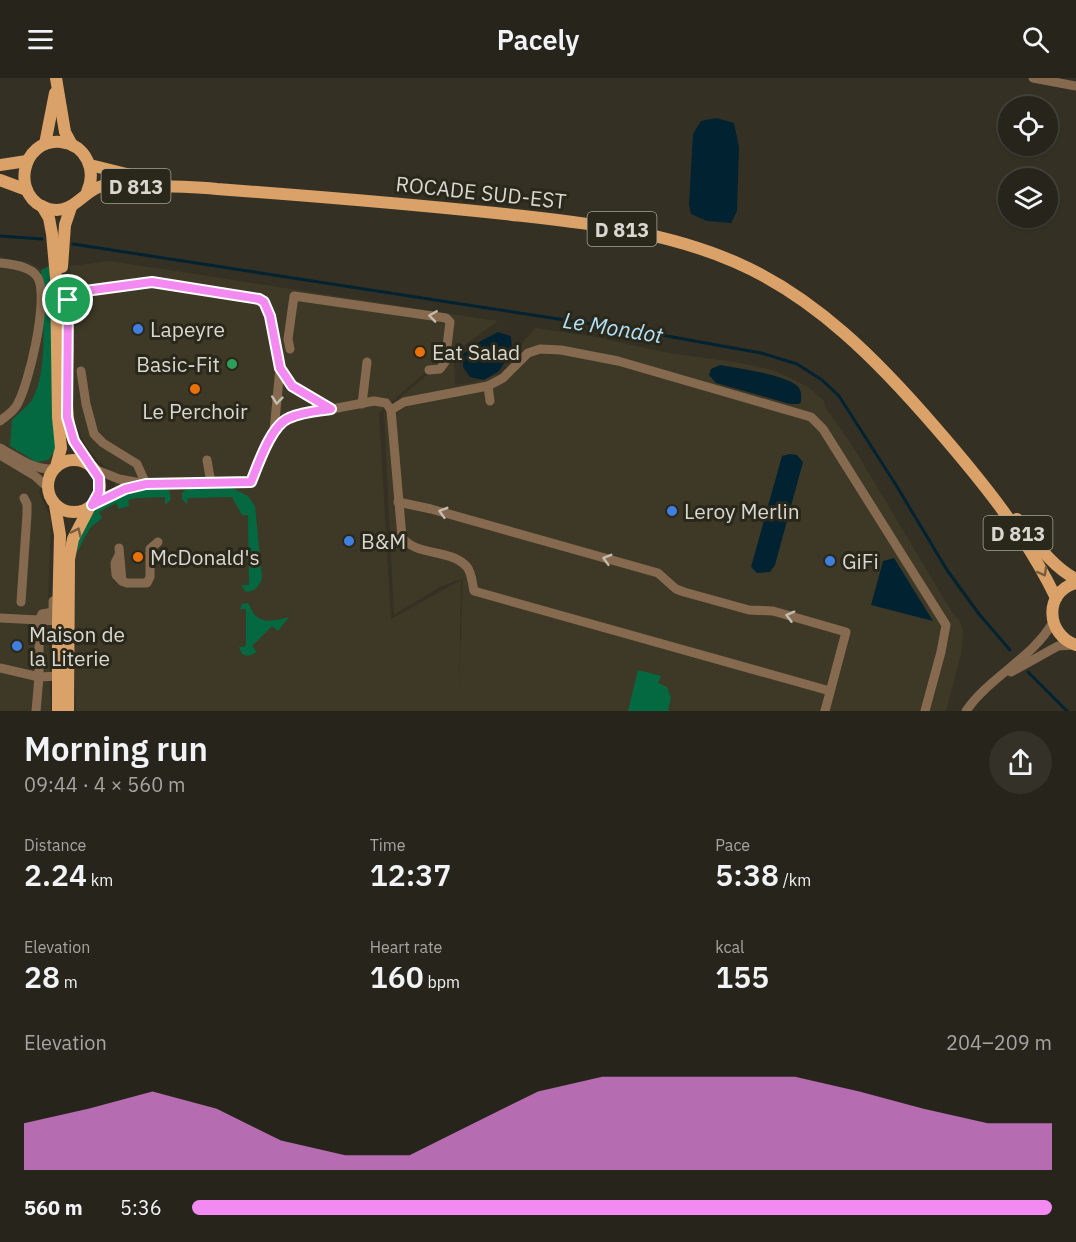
<!DOCTYPE html>
<html lang="en">
<head>
<meta charset="utf-8">
<style>
  body { margin:0; font-family:"IBM Plex Sans",sans-serif; background:#333128; color:#f1f3f6; height:100vh; display:flex; flex-direction:column; font-size:22px; white-space:nowrap }
  * { box-sizing:border-box; margin:0 }
  p { font-size:20px; color:#a4a5a3 }
  .icon { flex:none; width:33px; height:33px; fill:none; stroke:currentColor; stroke-width:2; stroke-linecap:round; stroke-linejoin:round }
  .map { position:relative; height:633px; overflow:hidden }
  .drawer { display:flex; flex-direction:column; background:#27251b; flex:1 }
  .drawer>* { flex:none }
  .controls { position:absolute; left:998px; top:18px; display:grid; gap:12px }
  .controls a { display:grid; place-items:center; width:60px; height:60px; border-radius:50%; background:#27251b; box-shadow:0 2px 4px #0004,0 0 0 2px #43423a; font-size:30px }
  .pin { position:absolute; display:grid; place-items:center; width:51px; height:51px; color:#fff; margin:-26px; border:3px solid #fff; border-radius:50%; box-shadow:0 2px 6px #0007 }
  .round { display:grid; place-items:center; flex:none; width:63px; height:63px; border-radius:32px; background:#333128 }
  .head { display:flex; align-items:center; justify-content:space-between; height:102px; padding:0 24px }
  h1 { font-size:33px; font-weight:600; line-height:45px }
  .stats { display:grid; grid-template-columns:repeat(3,1fr); gap:9px; height:102px; padding:6px 24px }
  .stats div { display:grid; align-content:center }
  .stats b { font-size:30px; font-weight:600 }
  .stats small { font-size:16px; font-weight:400 }
  .stats p { font-size:16px }
  .chart { height:168px; padding:12px 24px }
  .chart p { display:flex; justify-content:space-between }
  .chart svg { width:100%; height:108px; margin-top:6px; fill:#f38af1; opacity:.7 }
  ul { padding:0 24px; list-style:none; font-size:20px }
  li { display:grid; grid-template-columns:96px 72px 1fr; align-items:center; height:45px }
  li i { height:15px; border-radius:8px; background:#f38af1 }
  header { display:flex; justify-content:space-between; align-items:center; height:78px; padding:0 24px; background:#27251b; font-size:27px; font-weight:600 }
  .map>svg:first-child { display:block }
</style>
</head>
<body>
<header><svg class="icon" aria-label="menu" viewBox="0 0 24 24"><path d="M4 6h16M4 12h16M4 18h16"/></svg>Pacely<svg class="icon" aria-label="search" viewBox="0 0 24 24"><circle cx="10" cy="10" r="6"/><path d="M15 15l6 6"/></svg></header>
<div class="map">
<svg width="1076" height="633" viewBox="0 0 1076 633">
  <rect width="100%" height="100%" fill="#343124"/>
  <g fill="#3e3926">
    <polygon points="0,179 31,185 41,192 44,202 52,383 43,399 39,415 51,441 48,524 51,633 0,633"/>
    <polygon points="110,183 498,243 421,298 379,335 391,541 461,502 459,615 463,500 438,510 394,537 384,335 395,324 428,296 454,278 455,307 471,305 502,295 523,264 535,250 595,259 669,275 741,285 776,293 808,309 824,323 825,329 852,367 953,536 960,543 963,553 961,576 946,633 76,633 72,493 77,461 84,446 114,421 115,396 99,384 86,368 75,345 73,328 70,188"/>
  </g>
  <g fill="#046941">
    <path d="M49,188L56,372L48,382L36,384L10,368L12,342C18,336 27,329 32,322C50,291 42,227 41,192Z"/>
    <path d="M230,409L248,418L255,428L262,500C259,509 255,513 246,514L241,507H249L248,437H242L232,419L188,420L187,426L182,421V415L187,411Z"/>
    <polygon points="166,411 169,412 171,421 165,427 165,419 136,420 128,422 129,428 119,431 116,425 99,434 102,440 90,450 76,476 73,476 84,446 95,433 111,421 136,412"/>
    <path d="M248,525C251,529 252,535 256,538C264,546 279,542 289,539L278,553L272,548L252,568L257,574L248,578L242,576L239,569L246,568V531H240L242,526Z"/>
    <polygon points="638,592 661,598 658,605 667,609 671,620 668,632 670,633 628,633"/>
  </g>
  <g fill="#012331">
    <polygon points="716,40 734,45 739,69 737,133 731,145 707,143 691,136 689,126 693,56 701,43"/>
    <polygon points="498,254 511,258 512,273 499,293 484,302 470,299 463,289 463,276 481,263"/>
    <path d="M720,287C736,290 791,297 799,310C802,315 801,319 801,324L799,326H790L716,305L709,297L711,291Z"/>
    <polygon points="790,376 797,377 803,384 775,487 770,494 757,495 751,489 782,378"/>
    <polygon points="894,480 933,543 871,527 883,483"/>
  </g>
  <g fill="none" stroke-linecap="round" stroke-linejoin="round">
    <g stroke="#012331" stroke-width="3">
      <polyline points="0,158 42,161"/>
      <polyline points="73,166 656,256 761,275 797,286 822,302 839,318 896,407 947,492 979,536 1010,572"/>
      <polyline points="1028,594 1067,633"/>
    </g>
    <g stroke="#866a4f" stroke-width="9">
      <polyline points="1033,0 1076,8"/>
      <path d="M0,185C12,186 31,188 38,200C49,221 29,306 17,327C13,334 6,338 0,343"/>
      <polyline points="290,271 288,261 294,218 446,240 450,244 445,284 440,291 429,292"/>
      <polyline points="81,293 86,326 94,356 103,365 137,386 146,406"/>
      <polyline points="488,308 490,323"/>
      <polyline points="67,313 69,277 68,222 71,217 78,214 152,204 259,221 264,224 270,238 280,290 292,307 331,331"/>
      <polyline points="362,326 367,284"/>
      <polyline points="391,332 404,324 488,308 503,300 528,275 540,271 561,272 618,283 811,339 823,351 946,547 941,574 925,633"/>
      <path d="M391,332L402,459C416,479 451,470 467,489C472,495 472,505 474,513L830,613"/>
      <polyline points="274,353 280,290"/>
      <path d="M0,370C18,380 33,392 54,391"/>
      <polyline points="0,377 35,398 47,409"/>
      <polyline points="207,382 211,405"/>
      <path d="M94,391L119,401L146,406L251,404C259,382 269,350 290,339L374,323L386,325L391,332"/>
      <polyline points="398,424 431,431 658,495 676,511 684,514 749,532 773,533 846,554 825,633"/>
      <polyline points="92,427 125,411 141,407"/>
      <polyline points="119,470 122,503 127,505 147,505 150,499 150,471 158,464"/>
      <polyline points="119,477 115,485 116,497 122,503"/>
      <polyline points="21,524 27,436 27,426 24,420"/>
      <polyline points="0,540 58,543"/>
      <polyline points="0,590 39,599 58,598"/>
      <polyline points="1011,594 1058,568 1073,567"/>
      <polyline points="36,633 39,599 39,542 42,536 53,534 53,523"/>
      <path d="M966,633C989,599 1033,580 1053,544"/>
    </g>
    <g stroke="#daa268" stroke-width="12">
      <polyline points="56,0 65,54 72,67"/>
      <polyline points="45,66 55,15"/>
      <polyline points="0,87 27,83"/>
      <polyline points="90,87 151,102"/>
      <polyline points="0,102 27,112"/>
      <path d="M87,114C97,92 86,67 61,64C20,60 10,121 49,131C74,137 82,113 102,108C113,106 125,107 136,108C163,108 190,108 217,111C313,118 409,126 505,136C584,145 662,152 735,184C816,219 879,284 936,350C981,402 1026,457 1056,520"/>
      <polyline points="42,128 49,140 52,156 56,200 58,339 61,370 56,389"/>
      <polyline points="62,189 65,147 71,129"/>
      <polyline points="65,306 69,350 74,363 88,385"/>
      <circle cx="74" cy="408" r="26"/>
      <polyline points="55,427 60,457 58,543 58,633"/>
      <path d="M1017,441C1035,463 1051,488 1076,501"/>
      <path d="M1076,505C1043,514 1046,557 1076,567"/>
      <polyline points="68,633 69,481 73,461 89,430"/>
    </g>
  </g>
  <defs><path id="oneway-chevron" d="M-2-3.5L2.5 0L-2 3.5" fill="none" stroke-width="1.6" stroke-linecap="round" stroke-linejoin="round" transform="scale(1.5)"/></defs>
  <g stroke="#c4bcaf">
    <use href="#oneway-chevron" transform="translate(433 238) rotate(-172)"/>
    <use href="#oneway-chevron" transform="translate(277 322) rotate(96)"/>
    <use href="#oneway-chevron" transform="translate(443 434) rotate(-164)"/>
    <use href="#oneway-chevron" transform="translate(607 481) rotate(-164)"/>
    <use href="#oneway-chevron" transform="translate(790 538) rotate(-165)"/>
  </g>
  <g stroke="#795e3e">
    <use href="#oneway-chevron" transform="translate(77 454) rotate(-65)"/>
    <use href="#oneway-chevron" transform="translate(1043 494) rotate(61)"/>
  </g>
  <g fill="none" stroke-linecap="round" stroke-linejoin="round">
    <g stroke="#fff" stroke-width="12">
      <path id="route" d="M152,204L259,221L264,224L270,238L280,290L292,308L331,331C317,333 302,334 289,340C271,347 258,387 251,404L146,406L125,411L92,427L99,414V400L74,363L67,339L68,222L71,217L78,214Z"/>
    </g>
    <use href="#route" stroke="#f38af1" stroke-width="8"/>
  </g>
  <g fill="#3f7fe0" stroke="#2a271b" stroke-width="2">
    <circle cx="138" cy="251" r="6"/>
    <circle cx="672" cy="433" r="6"/>
    <circle cx="349" cy="463" r="6"/>
    <circle cx="830" cy="483" r="6"/>
    <circle cx="17" cy="568" r="6"/>
  </g>
  <g fill="#e8710a" stroke="#2a271b" stroke-width="2">
    <circle cx="420" cy="274" r="6"/>
    <circle cx="195" cy="311" r="6"/>
    <circle cx="138" cy="479" r="6"/>
  </g>
  <circle fill="#2e9e5b" stroke="#2a271b" stroke-width="2" cx="232" cy="286" r="6"/>
  <g text-anchor="middle" dominant-baseline="central" stroke-width="6" stroke-linejoin="round" paint-order="stroke">
    <g fill="#2a271b" stroke="#a4a299" stroke-width="1.5">
      <rect x="101.5" y="91" width="69" height="34" rx="4.5"/>
      <rect x="587.5" y="134" width="69" height="34" rx="4.5"/>
      <rect x="983.5" y="438" width="69" height="34" rx="4.5"/>
    </g>
    <g font-size="20" font-weight="bold" fill="#d9d7cf">
      <text x="136" y="108">D 813</text>
      <text x="622" y="151">D 813</text>
      <text x="1018" y="455">D 813</text>
    </g>
    <g font-size="21" fill="#d9d7cf" stroke="#2a271b">
      <text transform="translate(481 114) rotate(6)">ROCADE SUD-EST</text>
    </g>
    <g font-size="21" fill="#d9d7cf" stroke="#2a271b" text-anchor="start">
      <text x="150" y="251">Lapeyre</text>
      <text x="432" y="274">Eat Salad</text>
      <text x="220" y="286" text-anchor="end">Basic-Fit</text>
      <text x="195" y="333" text-anchor="middle">Le Perchoir</text>
      <text x="684" y="433">Leroy Merlin</text>
      <text x="361" y="463">B&amp;M</text>
      <text x="150" y="479">McDonald's</text>
      <text x="842" y="483">GiFi</text>
      <text x="29" y="556">Maison de<tspan x="29" dy="24">la Literie</tspan></text>
    </g>
    <g font-size="22" font-style="italic" fill="#b1e0f8" stroke="#2a271b">
      <text transform="translate(613 249) rotate(9)">Le Mondot</text>
    </g>
  </g>
</svg>
<div class="controls">
<a><svg class="icon" aria-label="locate" viewBox="0 0 24 24"><circle cx="12" cy="12" r="6"/><path d="M12 2v4M12 18v4M2 12h4M18 12h4"/></svg></a>
<a><svg class="icon" aria-label="layers" viewBox="0 0 24 24"><path d="M12 4l9 5-9 5-9-5zM3 14l9 5 9-5"/></svg></a>
</div>
<div class="pin" style="left:68px;top:222px;background:#1e9e55"><svg class="icon" aria-label="arrive" viewBox="0 0 24 24"><path d="M6 21V4h12l-3 4 3 4H6"/></svg></div>
</div>
<section class="drawer">
<div class="head"><div><h1>Morning run</h1><p>09:44 · 4 × 560 m</p></div><a class="round"><svg class="icon" aria-label="share" viewBox="0 0 24 24"><path d="M12 15V3M7 8l5-5 5 5M5 13v7h14v-7"/></svg></a></div>
<div class="stats">
<div><p>Distance</p><b>2.24<small> km</small></b></div>
<div><p>Time</p><b>12:37</b></div>
<div><p>Pace</p><b>5:38<small> /km</small></b></div>
</div>
<div class="stats">
<div><p>Elevation</p><b>28<small> m</small></b></div>
<div><p>Heart rate</p><b>160<small> bpm</small></b></div>
<div><p>kcal</p><b>155</b></div>
</div>
<div class="chart"><p><span>Elevation</span>204–209 m</p>
<svg viewBox="0 0 160 44" preserveAspectRatio="none"><path d="M0 44V25L10 19L20 12L30 19L40 32L50 38L60 38L70 25L80 12L90 6L100 6L110 6L120 6L130 12L140 19L150 25L160 25V44z"/></svg>
</div>
<ul>
<li><b>560 m</b>5:36<i style="width:100%"></i></li>
</ul>
</section>
</body>
</html>
